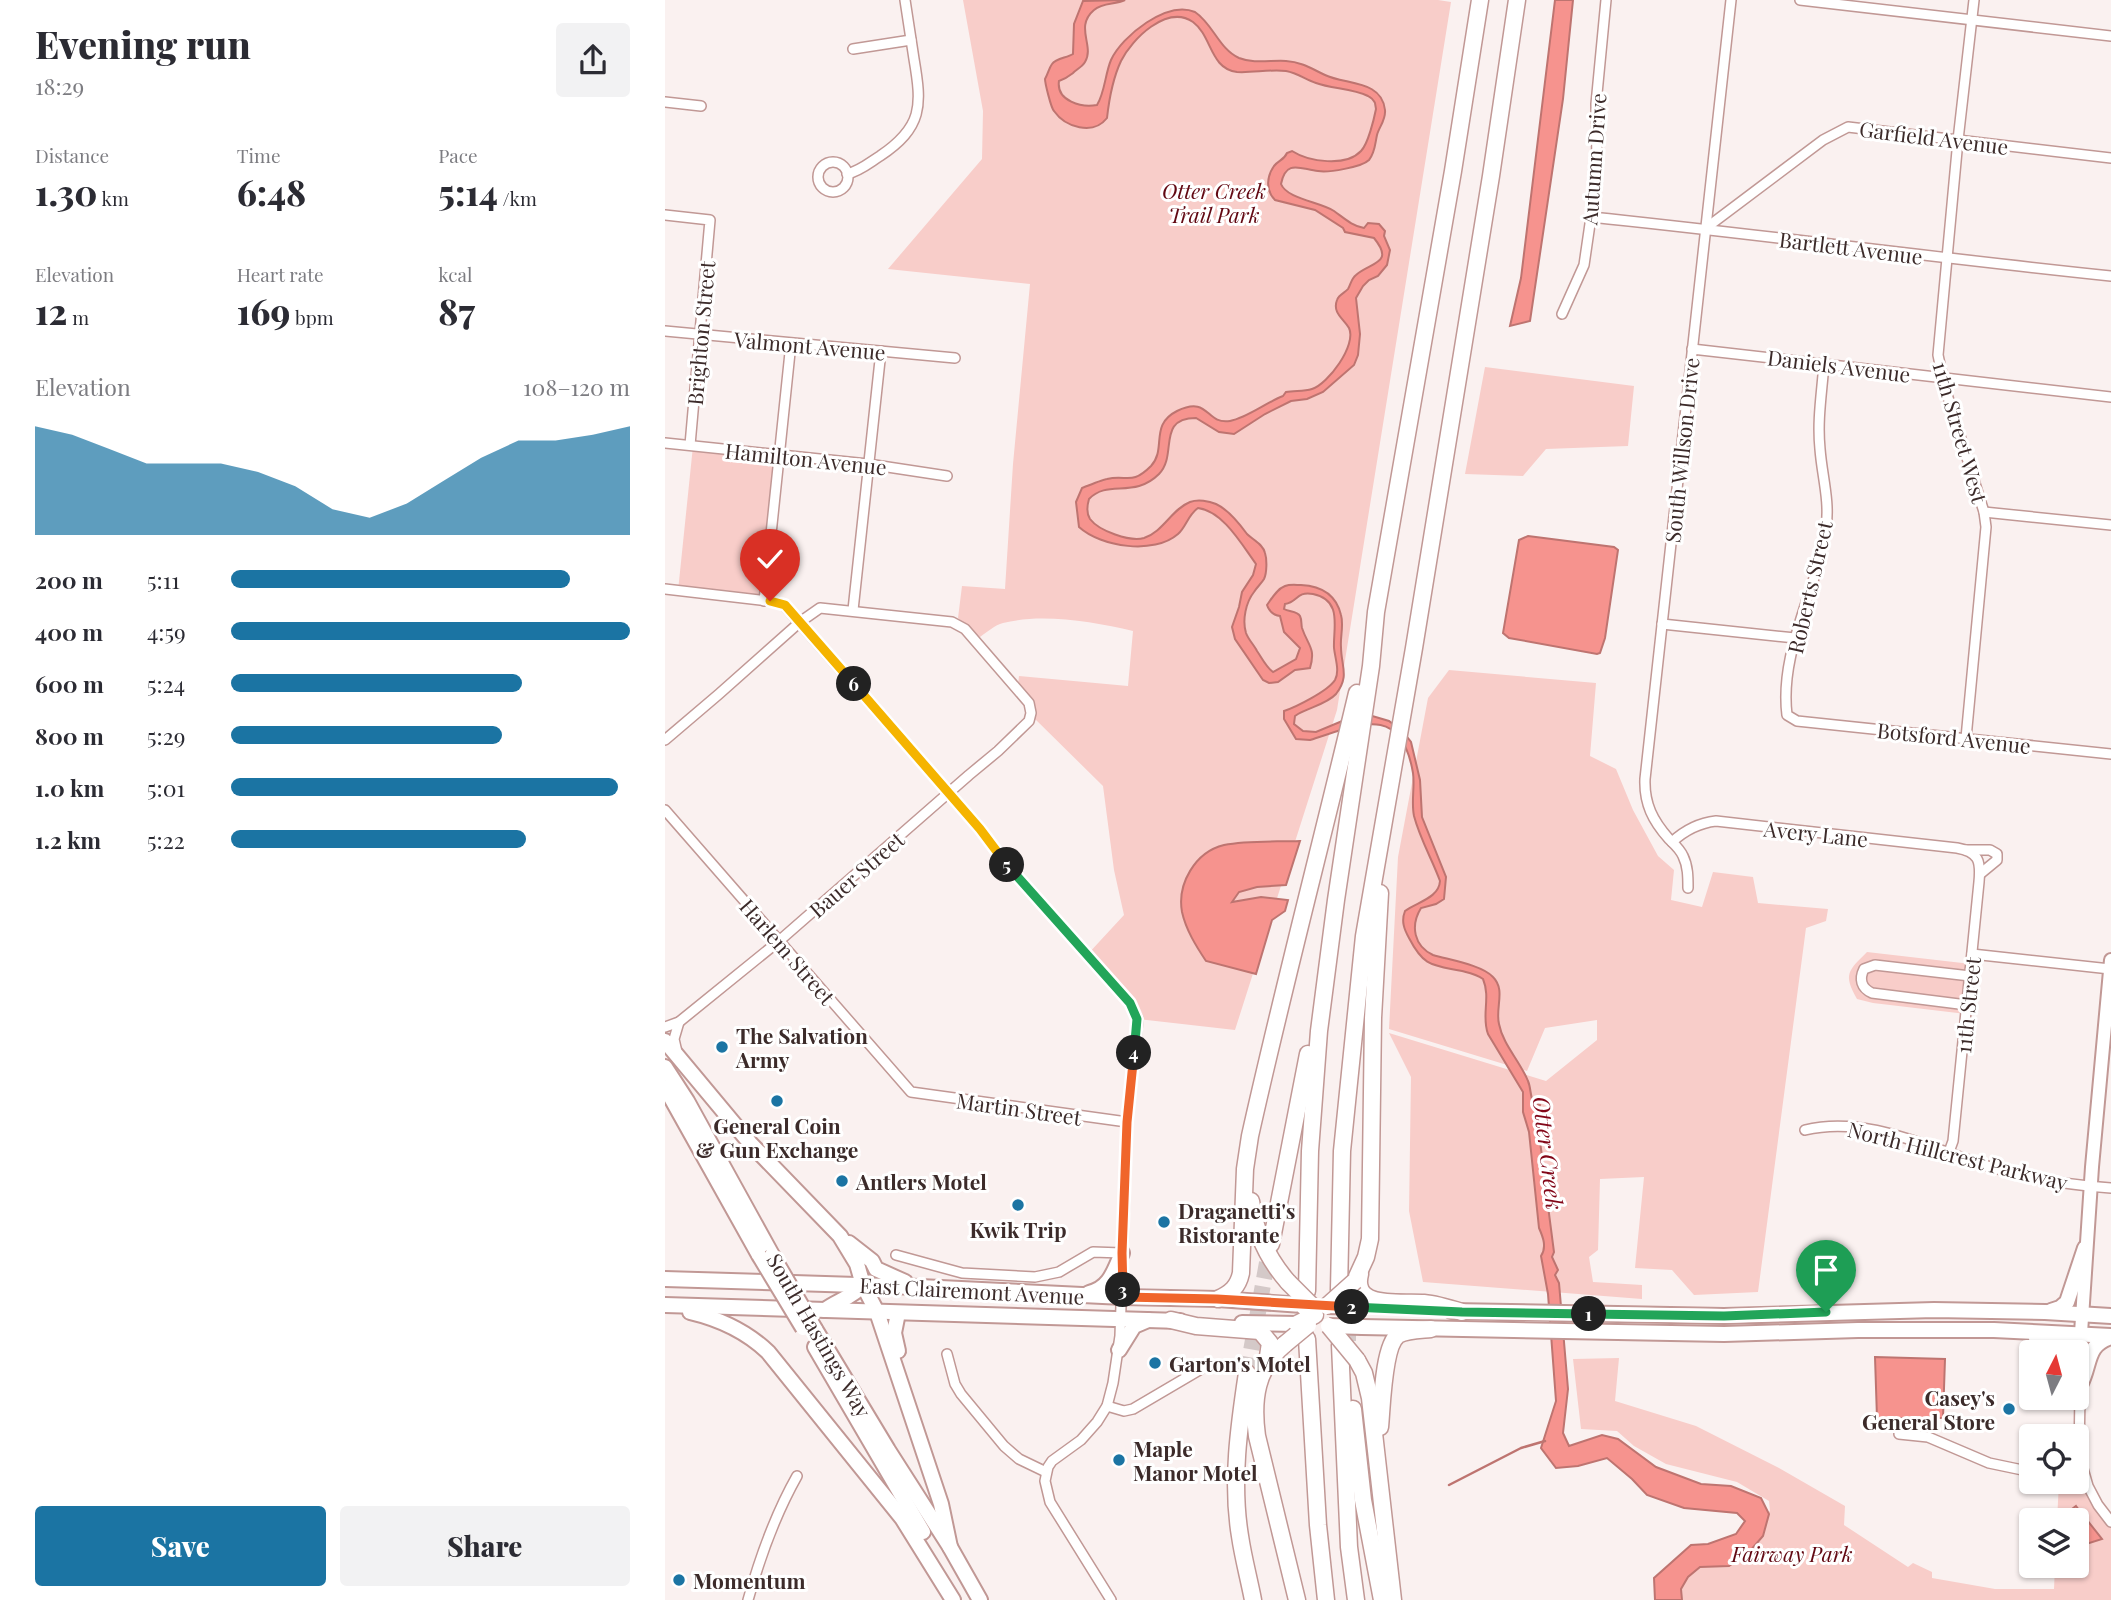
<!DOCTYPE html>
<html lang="en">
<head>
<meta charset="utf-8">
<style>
  body { margin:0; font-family:"Playfair Display",serif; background:#f2f2f3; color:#2b2b33; height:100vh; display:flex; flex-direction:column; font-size:26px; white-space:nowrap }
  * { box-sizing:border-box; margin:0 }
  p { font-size:23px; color:#7c7c81 }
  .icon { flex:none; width:38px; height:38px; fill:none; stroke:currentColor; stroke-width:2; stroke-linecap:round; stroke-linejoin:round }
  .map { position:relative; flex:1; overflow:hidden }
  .sheet { display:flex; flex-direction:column; background:#fff; width:665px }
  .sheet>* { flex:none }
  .needle { width:46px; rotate:6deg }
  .fabs { position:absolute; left:1354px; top:1340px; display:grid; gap:14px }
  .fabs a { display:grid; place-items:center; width:70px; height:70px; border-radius:7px; background:#fff; box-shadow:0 2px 5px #0004; font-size:35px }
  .pin { position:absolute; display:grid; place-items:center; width:60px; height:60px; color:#fff; margin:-72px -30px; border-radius:50% 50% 50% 0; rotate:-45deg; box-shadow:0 0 7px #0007 }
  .pin .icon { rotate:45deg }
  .km { position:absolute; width:35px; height:35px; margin:-18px; border-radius:50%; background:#222; color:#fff; font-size:19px; line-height:35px; text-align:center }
  .round { display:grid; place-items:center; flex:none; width:74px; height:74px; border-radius:7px; background:#f2f2f3 }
  .head { display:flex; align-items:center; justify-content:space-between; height:119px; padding:0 35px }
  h1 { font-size:38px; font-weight:800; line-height:52px }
  .figures { display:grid; grid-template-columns:repeat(3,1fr); gap:10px; height:119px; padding:7px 35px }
  .figures div { display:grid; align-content:center }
  .figures b { font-size:35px; font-weight:800 }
  .figures small { font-size:19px; font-weight:400 }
  .figures p { font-size:19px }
  .chart { height:196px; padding:14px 35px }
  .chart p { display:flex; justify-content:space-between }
  .chart svg { width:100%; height:126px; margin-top:7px; fill:#1b74a3; opacity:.7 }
  .button { display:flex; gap:14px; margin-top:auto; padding:14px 35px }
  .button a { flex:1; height:80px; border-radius:7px; background:#1b74a3; color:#fff; font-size:28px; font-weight:800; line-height:80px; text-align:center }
  .button a+a { background:#f2f2f3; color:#2b2b33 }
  ul { padding:0 35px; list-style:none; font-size:23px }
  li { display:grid; grid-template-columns:112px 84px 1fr; align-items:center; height:52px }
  li i { height:18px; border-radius:9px; background:#1b74a3 }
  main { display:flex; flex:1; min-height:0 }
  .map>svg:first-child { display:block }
</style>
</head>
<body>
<main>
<section class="sheet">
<div class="head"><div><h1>Evening run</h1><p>18:29</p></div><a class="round"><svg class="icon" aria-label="share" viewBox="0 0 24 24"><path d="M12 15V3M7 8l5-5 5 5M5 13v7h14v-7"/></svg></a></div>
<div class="figures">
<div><p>Distance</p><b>1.30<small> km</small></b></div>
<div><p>Time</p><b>6:48</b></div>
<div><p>Pace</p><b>5:14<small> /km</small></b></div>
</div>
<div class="figures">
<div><p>Elevation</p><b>12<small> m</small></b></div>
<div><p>Heart rate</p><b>169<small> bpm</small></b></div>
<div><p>kcal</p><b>87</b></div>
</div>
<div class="chart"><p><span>Elevation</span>108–120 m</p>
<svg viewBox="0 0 160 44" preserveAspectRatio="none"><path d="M0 44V6L10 9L20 14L30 19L40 19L50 19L60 22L70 27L80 35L90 38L100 33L110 25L120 17L130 11L140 11L150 9L160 6V44z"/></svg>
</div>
<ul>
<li><b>200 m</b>5:11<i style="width:85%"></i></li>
<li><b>400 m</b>4:59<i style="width:100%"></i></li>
<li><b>600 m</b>5:24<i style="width:73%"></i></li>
<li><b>800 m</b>5:29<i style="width:68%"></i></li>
<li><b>1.0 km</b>5:01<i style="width:97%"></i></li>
<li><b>1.2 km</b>5:22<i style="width:74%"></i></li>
</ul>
<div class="button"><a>Save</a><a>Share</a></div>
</section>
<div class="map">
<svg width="1446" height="1600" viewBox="0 0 1446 1600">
  <rect width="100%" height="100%" fill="#faf1f0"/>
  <g fill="#f8cdc9">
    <path d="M298,0H773L786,2L672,710L570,1030L473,1019L422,955L459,915L449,870L438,786L368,717L353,685L354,676L463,686L468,631C428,622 378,613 338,623C330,625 322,632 315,637L293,618L297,586L340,589L348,464L365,284L223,269L317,159L318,111Z"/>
    <polygon points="820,367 969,386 963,446 881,449 858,476 800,474"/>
    <polygon points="28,446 114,455 99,601 13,591"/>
    <polygon points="784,670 931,683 925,756 951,769 968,810 993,856 1009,870 1006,900 1037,907 1048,872 1088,877 1093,903 1163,909 1161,921 1141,928 1093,1292 1029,1295 1007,1270 970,1268 979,1177 935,1179 933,1250 924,1257 928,1282 977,1285 977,1299 758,1282 744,1211 746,1077 724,1033 881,1081 932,1040 932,1020 880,1028 862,1071 724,1029 733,857 763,698"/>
    <path d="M1202,952L1306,964L1301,1014L1208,1003L1192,999C1178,974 1183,971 1202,952Z"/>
    <polygon points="954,1358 950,1401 1031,1426 1114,1468 1180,1506 1179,1525 1243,1567 1248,1563 1267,1572 1267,1578 1330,1589 1389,1589 1390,1566 1412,1566 1412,1521 1392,1521 1394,1482 1412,1482 1412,1470 1426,1504 1446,1524 1446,1600 1001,1600 1003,1583 1055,1552 1090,1521 1105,1511 1104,1501 1072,1482 1001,1464 969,1446 952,1431 916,1429 908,1359"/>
  </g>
  <g fill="#f6938e" stroke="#be7470" stroke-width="2">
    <path d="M460,0C450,5 438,2 429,10C409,27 430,46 420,62C417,67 412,69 408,73C403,77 401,79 394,81C391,101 417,108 432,105C440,92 440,74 446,60C457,36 502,0 530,12C548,24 554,49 574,58C589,64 606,60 621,61C637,62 647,69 660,75C681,85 717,80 720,110C721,120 714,127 712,135C710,144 710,153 704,160C697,167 663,173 653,171C635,169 621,159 616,184C622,199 655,202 669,211C679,218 687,226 699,228L703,223L714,224L720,231L719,236L725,250L722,265L713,276L704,280L698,286L691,298L695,334L693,355L689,365L658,392L642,399L626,401L600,414L569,434L554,432L531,418C491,418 513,455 494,474C469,499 443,479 424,499C422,506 421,513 425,519C434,531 465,542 479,538C498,532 507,509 525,502C533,499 544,501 551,504C564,510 574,523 582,534C588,540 598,544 600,553C602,559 602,573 599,579C596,584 592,587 589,592C581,602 577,620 581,633C583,639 589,645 592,651C597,658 601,667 608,672L631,659L635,648L619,632L615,616C608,615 604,611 602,605C607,598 612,589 620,586C625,584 631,585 636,585C656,586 671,594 676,615C679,625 675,637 676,647C676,666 685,676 671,694C662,704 645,707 633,714L630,716L629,724L638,731L651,732L682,719L704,715L724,721L739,733L746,742L755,780L757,817L781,877L779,899L771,904L756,908C745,926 749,946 768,955C785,960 817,965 828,977C841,990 830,1008 834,1024C838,1045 855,1061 863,1081C866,1088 865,1095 868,1102L875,1105L871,1114L878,1163L880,1171V1183L889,1252L887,1257L893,1270L890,1275L894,1283L903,1389L898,1433L904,1446L937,1435L953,1439L991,1467L1036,1484L1066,1486L1096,1498L1104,1514L1098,1536L1085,1551L1064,1566L1035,1567L1023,1577L1016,1589L1017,1600H990L989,1578L1026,1545L1043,1544L1071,1534L1080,1521L1072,1513L1019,1508L982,1495L967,1479L942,1458L913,1466L891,1468L876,1448L891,1401L883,1294L876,1256C882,1247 878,1237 874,1228L864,1132L858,1112V1092L823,1034C816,1016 826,998 818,979C811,974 805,973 797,971C767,965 759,967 744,938C739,929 736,921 740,911C752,902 774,898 775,881C767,859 755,839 749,816C746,802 750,787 748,773C736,702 693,725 645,740L631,739L619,719V711C631,707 663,691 670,680C675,671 670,658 669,648C668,628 678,600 648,594C631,591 633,602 620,604L619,609C624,612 632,611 635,616C637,620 636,624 637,628C643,646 651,648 645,668L630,670L613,682L604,683L598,680L570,639L567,627L574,607L577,592L588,575L591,564C577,545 558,511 533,508C523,515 521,527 513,534C489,555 436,547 414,527L411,502L417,488C420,487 439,479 442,479C462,474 466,486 486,466C502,449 484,425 512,411C545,395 540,425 565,421C582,418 602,402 618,396L621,392C629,390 638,392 647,389C663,384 692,345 684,328C679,319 667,313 672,300C674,294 680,293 683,289C686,284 686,279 691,275C706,262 730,264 709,238L680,232L678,228L650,210L610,200C600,190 602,176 609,166C614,160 619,160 622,153L627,151C644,162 681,167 696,151C703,144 709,119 711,109L710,103C707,98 708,99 703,96C687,88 667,89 651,83C640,79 632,73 621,71C605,69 588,73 572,72C545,69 547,36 528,22C502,4 467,39 456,61C448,78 444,100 442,118C428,136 400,127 389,111C386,108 380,83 380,79C383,74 384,68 387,64C391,58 402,58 408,54L409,24L418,1Z"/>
    <polygon points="890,0 908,0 898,99 865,321 845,326 856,278"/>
    <polygon points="863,536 949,547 953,550 940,638 935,653 932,654 844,638 838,633 854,540"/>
    <path d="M635,841L621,885L592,887L574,892L567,902L596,897L623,900L620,911L607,920L591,974L541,961C531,946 521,930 517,912C512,884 530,852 559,845C583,840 610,842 635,841Z"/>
    <polygon points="1210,1357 1280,1359 1278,1418 1212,1418"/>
    <polygon points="1411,1506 1437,1539 1412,1547 1412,1521 1401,1521 1403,1512"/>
  </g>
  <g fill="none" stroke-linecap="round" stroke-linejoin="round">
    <polyline stroke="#be7470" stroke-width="2.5" points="784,1485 856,1448 880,1441"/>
    <g stroke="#d4c9c8" stroke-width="16" stroke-dasharray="16 8" stroke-linecap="butt">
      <polyline points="683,1280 683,1341"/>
      <polyline points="582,1373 605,1246"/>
    </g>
    <g stroke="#c19895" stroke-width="12">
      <g id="street">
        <polyline points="1135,0 1446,36"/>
        <polyline points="188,49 246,40"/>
        <polyline points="0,102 36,106"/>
        <circle cx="168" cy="177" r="15"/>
        <path d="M182,174C195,171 204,163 215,156C258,127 257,106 249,59C246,39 243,20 240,0"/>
        <polyline points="0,215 45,220 25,445"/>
        <path d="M926,217C1100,235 1272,258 1446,276"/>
        <polyline points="1041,228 1158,140 1183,127 1446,158"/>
        <polyline points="897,314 919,265 926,217 932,164 931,104 941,0"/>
        <polyline points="0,331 290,358"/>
        <polyline points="1027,349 1446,397"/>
        <path d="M1159,363C1157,392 1152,420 1155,449C1157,476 1165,501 1161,528C1152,591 1114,651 1122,715L1132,721L1446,754"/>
        <polyline points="0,443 203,464 282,476"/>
        <polyline points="1319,512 1446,525"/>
        <polyline points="0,589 112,602 119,605 315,829 344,867 465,1003 473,1019 462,1122 455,1336 448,1383 442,1406 432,1422 416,1440 387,1461 383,1467 380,1481 385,1502 446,1600"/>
        <polyline points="99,601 126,343"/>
        <polyline points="188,610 216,351"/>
        <polyline points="997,624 1130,638"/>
        <polyline points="1301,738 1321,527 1319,512 1280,388 1273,355 1293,140 1309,0"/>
        <polyline points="0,740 54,694 135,622 155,608 287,622 300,629 364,703 366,713 364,721 333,751 304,775 114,941 14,1022 0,1027"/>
        <polyline points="0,810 246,1092 462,1122"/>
        <path d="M1007,842C1020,830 1033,823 1051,821L1292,848C1314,852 1316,861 1314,882L1288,1141L1284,1152"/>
        <polyline points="1301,850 1325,850 1332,854 1332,860 1315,874"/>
        <path d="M1023,888C1023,877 1023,866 1018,856C1015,849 1009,844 1004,839C988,821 979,804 980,779L1066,0"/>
        <polyline points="1307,954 1445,969"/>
        <path d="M1302,1005L1207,993C1196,988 1194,979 1199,969L1210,965L1305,976"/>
        <polyline points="12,1052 9,1039 14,1022"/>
        <path d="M1140,1130C1204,1114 1269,1151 1329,1168C1367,1179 1406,1185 1446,1188"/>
        <polyline points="231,1255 297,1273 370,1277 394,1272 428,1252 457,1253"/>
        <polyline points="1416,1333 1414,1455 1423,1486 1433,1505 1446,1522"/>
        <polyline points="282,1354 290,1384 296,1394 339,1446 354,1459 381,1472"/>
        <polyline points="442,1406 459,1411 468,1409 536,1369"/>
        <polyline points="1234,1434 1263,1437 1324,1463 1367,1472"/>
        <path d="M83,1600C95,1557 110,1515 132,1476"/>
      </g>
    </g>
    <g stroke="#c19895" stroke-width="16">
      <polyline id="secondary" points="1416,1333 1427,1167 1446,960"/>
    </g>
    <g stroke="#c19895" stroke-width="18">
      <g id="primary">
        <polyline points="0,1041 85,1143 175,1236 192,1264 198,1285 212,1312 276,1504 285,1547"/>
        <polyline points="0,1067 22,1101 107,1255"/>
        <polyline points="0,1087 94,1255"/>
        <polyline points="184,1243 207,1261 211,1269 240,1282"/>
        <polyline points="0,1279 255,1287 458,1297 553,1299 637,1305"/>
        <path d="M424,1293C445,1288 449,1271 457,1253"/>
        <polyline points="0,1305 515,1321"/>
        <path d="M160,1310C172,1301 188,1297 198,1285"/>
        <polyline points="786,1311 1059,1316 1269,1310 1380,1312 1446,1316"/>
        <polyline points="1386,1311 1395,1308 1402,1302 1420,1248"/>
        <path d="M25,1312C55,1319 81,1331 103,1352L237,1518L288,1600"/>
        <polyline points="577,1323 632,1324"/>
        <polyline points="697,1327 1059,1334 1193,1330 1329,1330 1446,1336"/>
        <polyline points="150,1329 223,1450 285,1547 315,1600"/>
        <polyline points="1371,1338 1389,1342 1401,1353"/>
        <polyline points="150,1347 258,1532"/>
        <polyline points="454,1350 469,1326 483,1320"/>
        <polyline points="233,1351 229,1333 233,1313"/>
        <path d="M1415,1385C1426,1365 1420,1345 1446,1337"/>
      </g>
    </g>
    <g stroke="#c19895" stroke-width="19">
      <g id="highway">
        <path d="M586,1201C590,1232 602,1258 623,1282"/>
        <polyline points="606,1244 643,1054"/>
        <path d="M695,1274C686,1310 737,1301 759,1303C771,1304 784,1308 797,1312"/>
        <polyline points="690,1281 701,1257 705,1239 708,1018 715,893"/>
        <polyline points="674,1290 677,1151 699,936 749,648 826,176 852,0"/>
        <polyline points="642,1291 645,1151 654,1031 671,900 706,666 711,612 788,171 815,0"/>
        <path d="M553,1299C566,1293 573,1287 576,1273L580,1169L585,1136C618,988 657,841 692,693"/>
        <polyline points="506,1320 531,1326 595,1331 605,1343 602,1363"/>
        <polyline points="642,1339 653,1525 661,1600"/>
        <path d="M620,1344C591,1368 587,1400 592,1436L632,1600"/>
        <polyline points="675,1345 684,1547 691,1600"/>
        <polyline points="692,1360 699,1373 705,1398 728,1600"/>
        <path d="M582,1373C574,1426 566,1482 575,1536C578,1557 584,1579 588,1600"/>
        <polyline points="688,1409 698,1500 717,1600"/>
        <path d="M715,1427C717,1408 718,1346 733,1335C741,1330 756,1330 766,1329"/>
      </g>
    </g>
    <use href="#street" stroke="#fff" stroke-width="9"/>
    <use href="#secondary" stroke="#fff" stroke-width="12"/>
    <use href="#primary" stroke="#fff" stroke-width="14"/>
    <use href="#highway" stroke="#fff" stroke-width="16"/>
    <g stroke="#c19895" stroke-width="18" stroke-linecap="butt">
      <g id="primary-bridge">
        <polyline points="94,1255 138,1328"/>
        <polyline points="107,1255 150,1329"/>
        <polyline points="662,1306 697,1307"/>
        <polyline points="664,1326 697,1327"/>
      </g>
    </g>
    <g stroke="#c19895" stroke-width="19" stroke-linecap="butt">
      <g id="highway-bridge">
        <polyline points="623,1282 646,1305"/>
        <polyline points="662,1306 690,1281"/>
        <polyline points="632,1324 650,1315 637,1305"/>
        <polyline points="664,1326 692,1360"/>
        <polyline points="620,1344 643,1325"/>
      </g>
    </g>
    <use href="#primary-bridge" stroke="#fff" stroke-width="14"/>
    <use href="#highway-bridge" stroke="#fff" stroke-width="16"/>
  </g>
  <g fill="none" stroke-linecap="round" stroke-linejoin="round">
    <g stroke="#fff" stroke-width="14">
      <polyline id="split-1" points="924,1314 1059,1316 1161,1312"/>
    </g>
    <g stroke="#fff" stroke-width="14">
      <polyline id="split-2" points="687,1307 797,1312 924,1314"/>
    </g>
    <g stroke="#fff" stroke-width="14">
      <polyline id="split-3" points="458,1290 458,1297 552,1299 687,1307"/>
    </g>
    <g stroke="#fff" stroke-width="14">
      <polyline id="split-4" points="458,1290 457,1253 462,1122 469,1053"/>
    </g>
    <g stroke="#fff" stroke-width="14">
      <polyline id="split-5" points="342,865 465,1003 472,1019 469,1053"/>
    </g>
    <g stroke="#fff" stroke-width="14">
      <polyline id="split-6" points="189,684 315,829 342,865"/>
    </g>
    <g stroke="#fff" stroke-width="14">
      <polyline id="split-7" points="105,601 120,605 189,684"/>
    </g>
    <use href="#split-1" stroke="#22a559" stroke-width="9"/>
    <use href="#split-2" stroke="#22a559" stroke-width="9"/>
    <use href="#split-3" stroke="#f0652b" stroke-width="9"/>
    <use href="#split-4" stroke="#f0652b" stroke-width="9"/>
    <use href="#split-5" stroke="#22a559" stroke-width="9"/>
    <use href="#split-6" stroke="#f5b400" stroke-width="9"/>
    <use href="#split-7" stroke="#f5b400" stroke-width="9"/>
  </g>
  <g fill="#1b74a3" stroke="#fff" stroke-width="2.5">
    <circle cx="57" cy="1047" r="7"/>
    <circle cx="112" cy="1101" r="7"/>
    <circle cx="177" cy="1181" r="7"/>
    <circle cx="353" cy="1205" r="7"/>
    <circle cx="499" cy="1222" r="7"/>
    <circle cx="490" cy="1363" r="7"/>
    <circle cx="1344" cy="1409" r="7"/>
    <circle cx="454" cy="1460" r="7"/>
    <circle cx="14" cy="1580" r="7"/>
  </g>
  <g text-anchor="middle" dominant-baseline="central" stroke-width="6" stroke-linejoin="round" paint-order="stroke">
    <g font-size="21" fill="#3c2b2a" stroke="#fff">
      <text transform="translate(1269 137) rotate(7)">Garfield Avenue</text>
      <text transform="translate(928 159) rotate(-86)">Autumn Drive</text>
      <text transform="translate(1186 247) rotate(7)">Bartlett Avenue</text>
      <text transform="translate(35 333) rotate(-85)">Brighton Street</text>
      <text transform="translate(145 345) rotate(5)">Valmont Avenue</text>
      <text transform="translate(1174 365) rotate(7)">Daniels Avenue</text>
      <text transform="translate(1296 432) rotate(74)">11th Street West</text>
      <text transform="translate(1016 450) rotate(-84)">South Willson Drive</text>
      <text transform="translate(141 458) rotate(6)">Hamilton Avenue</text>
      <text transform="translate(1144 587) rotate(-77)">Roberts Street</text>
      <text transform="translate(1289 737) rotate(6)">Botsford Avenue</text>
      <text transform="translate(1151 833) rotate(6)">Avery Lane</text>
      <text transform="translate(191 874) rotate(-41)">Bauer Street</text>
      <text transform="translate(123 951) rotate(49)">Harlem Street</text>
      <text transform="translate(1302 1005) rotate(-84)">11th Street</text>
      <text transform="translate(354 1108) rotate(8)">Martin Street</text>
      <text transform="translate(1293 1155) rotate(14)">North Hillcrest Parkway</text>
      <text transform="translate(307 1290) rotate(3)">East Clairemont Avenue</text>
      <text transform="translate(155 1335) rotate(60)">South Hastings Way</text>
    </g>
    <g font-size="21" font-style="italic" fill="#620812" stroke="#fff">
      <text x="549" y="190">Otter Creek<tspan x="549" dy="24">Trail Park</tspan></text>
      <text x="1127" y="1553">Fairway Park</text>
    </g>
    <g font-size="21" font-weight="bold" fill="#3c2b2a" stroke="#fff" text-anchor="start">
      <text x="71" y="1035">The Salvation<tspan x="71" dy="24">Army</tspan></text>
      <text x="112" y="1125" text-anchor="middle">General Coin<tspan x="112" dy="24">&amp; Gun Exchange</tspan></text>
      <text x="191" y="1181">Antlers Motel</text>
      <text x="513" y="1210">Draganetti's<tspan x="513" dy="24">Ristorante</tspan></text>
      <text x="353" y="1229" text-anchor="middle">Kwik Trip</text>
      <text x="504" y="1363">Garton's Motel</text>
      <text x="1330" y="1397" text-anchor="end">Casey's<tspan x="1330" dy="24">General Store</tspan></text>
      <text x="468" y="1448">Maple<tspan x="468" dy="24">Manor Motel</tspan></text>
      <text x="28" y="1580">Momentum</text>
    </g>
    <g font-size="23" font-style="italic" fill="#820618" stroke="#fff">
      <text transform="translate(884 1153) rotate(83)">Otter Creek</text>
    </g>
  </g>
</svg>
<div class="fabs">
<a><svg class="needle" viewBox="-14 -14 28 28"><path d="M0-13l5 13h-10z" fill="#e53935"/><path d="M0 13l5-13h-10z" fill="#7c7c81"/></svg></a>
<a><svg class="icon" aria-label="locate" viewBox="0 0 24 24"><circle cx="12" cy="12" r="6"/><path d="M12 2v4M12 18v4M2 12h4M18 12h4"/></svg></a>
<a><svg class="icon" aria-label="layers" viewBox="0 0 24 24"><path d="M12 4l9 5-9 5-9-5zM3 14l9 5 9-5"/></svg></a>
</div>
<div class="pin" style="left:1161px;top:1312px;background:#1e9e55"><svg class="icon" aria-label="arrive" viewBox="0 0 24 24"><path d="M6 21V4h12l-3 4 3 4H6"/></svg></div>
<div class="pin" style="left:105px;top:601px;background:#d93025"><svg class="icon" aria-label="check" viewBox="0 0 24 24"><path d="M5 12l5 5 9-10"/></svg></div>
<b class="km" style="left:924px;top:1314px">1</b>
<b class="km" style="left:687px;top:1307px">2</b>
<b class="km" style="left:458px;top:1290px">3</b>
<b class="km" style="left:469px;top:1053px">4</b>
<b class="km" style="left:342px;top:865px">5</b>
<b class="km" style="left:189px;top:684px">6</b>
</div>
</main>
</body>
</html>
